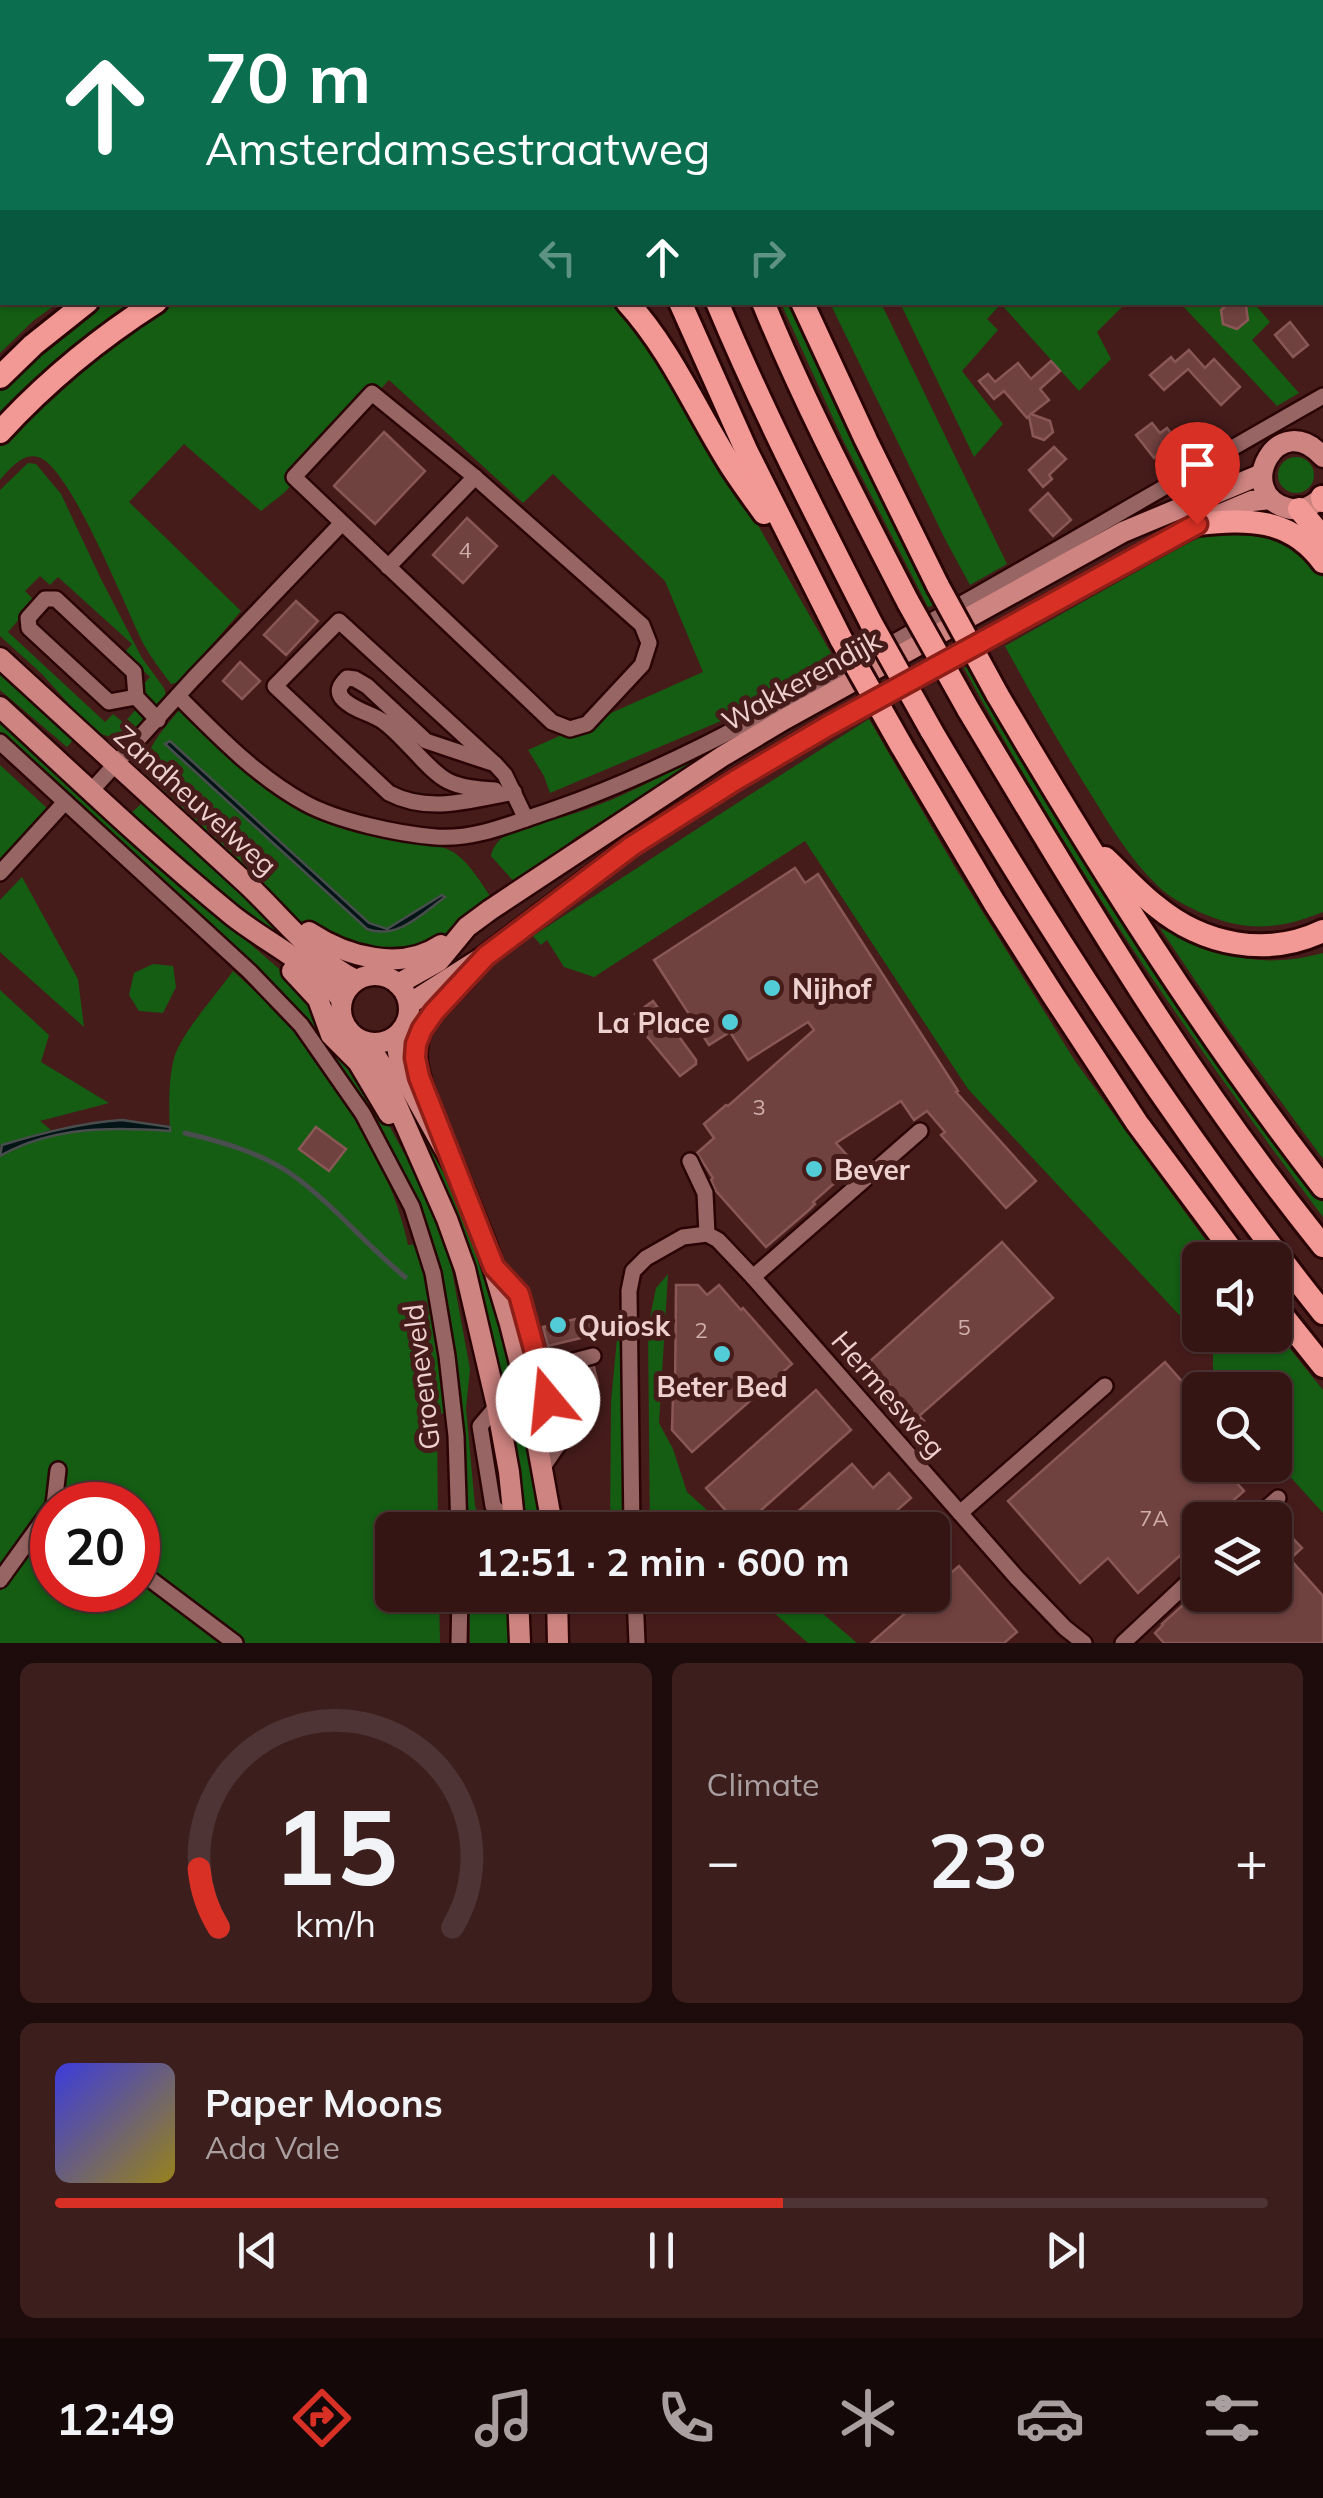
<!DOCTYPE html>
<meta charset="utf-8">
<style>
body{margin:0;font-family:Mulish,sans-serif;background:#3c1e1d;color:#f1f3f6;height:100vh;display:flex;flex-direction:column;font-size:38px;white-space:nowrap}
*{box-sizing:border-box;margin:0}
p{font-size:32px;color:#a99fa0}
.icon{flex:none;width:55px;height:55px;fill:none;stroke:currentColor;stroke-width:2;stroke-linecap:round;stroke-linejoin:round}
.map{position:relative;height:1643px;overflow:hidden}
.sheet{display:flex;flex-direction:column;gap:20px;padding:20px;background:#1d0c0b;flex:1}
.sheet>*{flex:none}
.hud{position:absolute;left:0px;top:0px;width:1325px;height:305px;box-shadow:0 2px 8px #0004,0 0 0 2px #4e3434;background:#0b6e4f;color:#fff;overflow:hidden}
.controls{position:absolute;left:1182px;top:1242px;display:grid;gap:20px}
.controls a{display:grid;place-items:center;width:110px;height:110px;border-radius:15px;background:#341514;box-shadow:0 2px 8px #0004,0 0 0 2px #4e3434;font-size:50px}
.speed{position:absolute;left:30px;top:1482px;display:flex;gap:20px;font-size:50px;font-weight:700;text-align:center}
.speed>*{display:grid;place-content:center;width:130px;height:130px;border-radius:50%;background:#341514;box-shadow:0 2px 8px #0004,0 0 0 2px #4e3434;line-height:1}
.speed .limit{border:15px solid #d22;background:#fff;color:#111}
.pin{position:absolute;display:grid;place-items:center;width:85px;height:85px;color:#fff;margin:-102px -42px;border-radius:50% 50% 50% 0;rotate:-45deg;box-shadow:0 0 10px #0007}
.pin .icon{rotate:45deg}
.me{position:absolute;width:110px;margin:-55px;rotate:343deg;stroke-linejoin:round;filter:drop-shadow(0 0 8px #0008)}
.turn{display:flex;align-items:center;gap:35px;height:210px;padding:0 40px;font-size:45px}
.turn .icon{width:130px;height:130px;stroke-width:2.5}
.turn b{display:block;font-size:70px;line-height:85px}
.lanes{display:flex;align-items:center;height:95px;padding:0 40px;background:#0003;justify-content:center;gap:50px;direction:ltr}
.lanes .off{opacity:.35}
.big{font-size:75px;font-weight:700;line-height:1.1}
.sheet .tile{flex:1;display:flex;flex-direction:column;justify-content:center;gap:15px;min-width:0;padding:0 35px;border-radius:15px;background:#3c1e1d}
.sheet .dial{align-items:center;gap:0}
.dial svg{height:260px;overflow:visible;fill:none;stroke:#4e3434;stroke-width:7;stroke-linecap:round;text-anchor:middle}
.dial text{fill:#f1f3f6;stroke:none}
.song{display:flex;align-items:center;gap:30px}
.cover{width:120px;height:120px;border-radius:15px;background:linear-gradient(135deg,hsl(240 70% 55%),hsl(50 70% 35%))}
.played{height:10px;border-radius:5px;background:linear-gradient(90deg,#d93025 60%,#4e3434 60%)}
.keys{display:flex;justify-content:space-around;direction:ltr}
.heat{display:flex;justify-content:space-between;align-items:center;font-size:55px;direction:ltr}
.sheet .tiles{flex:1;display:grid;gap:20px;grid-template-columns:1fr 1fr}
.tile:last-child{grid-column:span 2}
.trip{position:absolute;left:375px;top:1512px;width:575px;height:100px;border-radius:15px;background:#341514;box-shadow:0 2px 8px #0004,0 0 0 2px #4e3434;font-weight:700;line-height:100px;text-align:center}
.tab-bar{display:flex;height:160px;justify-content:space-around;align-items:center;background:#150808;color:#a99fa0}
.tab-bar .icon{width:70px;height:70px}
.tab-bar .active{color:#d93025}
.tab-bar b{font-size:45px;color:#f1f3f6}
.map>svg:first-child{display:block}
.green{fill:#145d13;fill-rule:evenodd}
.water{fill:#021415;stroke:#494d4d;stroke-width:2.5}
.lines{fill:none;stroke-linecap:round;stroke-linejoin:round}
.stream{stroke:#494d4d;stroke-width:5}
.building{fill:#6f413f;stroke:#895856;stroke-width:2.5}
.minor-casing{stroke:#2a0405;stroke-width:20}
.major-casing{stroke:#2a0405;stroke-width:25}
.highway-casing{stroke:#2a0405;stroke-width:28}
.minor{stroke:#976563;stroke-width:15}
.major{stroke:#ce8481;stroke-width:20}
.highway{stroke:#f39995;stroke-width:22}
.highway-bridge-casing{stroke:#2a0405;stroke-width:28;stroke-linecap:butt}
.highway-bridge{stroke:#f39995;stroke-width:22}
.route-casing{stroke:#8d1f18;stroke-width:25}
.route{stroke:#d93025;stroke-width:18}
.poi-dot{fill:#52ccd6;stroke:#461c1b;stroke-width:4}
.labels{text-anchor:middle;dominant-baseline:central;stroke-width:10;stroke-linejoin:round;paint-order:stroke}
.number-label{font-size:22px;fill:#ceadab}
.street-label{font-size:28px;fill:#eed1cf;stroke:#461c1b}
.poi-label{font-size:28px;font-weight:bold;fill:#eed1cf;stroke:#461c1b;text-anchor:start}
</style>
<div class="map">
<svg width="1323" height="1643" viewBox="0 0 1323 1643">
<rect width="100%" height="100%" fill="#461c1b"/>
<g class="green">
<path d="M772 0H1227L1230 2H773Z"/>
<path d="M2 268V302L58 303 33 321 0 353V271Z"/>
<path d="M101 303H146L0 426V391L76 320Z"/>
<path d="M177 303H614L648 342 739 492 835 660 740 713 550 793 544 776 528 750 703 672 665 581 553 474 523 503 389 380 284 493 261 511 184 444 129 502 241 611 180 682 171 684C162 672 152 659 144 645 127 612 70 465 38 457 22 453 10 469 0 480V440L27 415 46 405 101 356 145 321Z"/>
<path d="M781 303H792L937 604 928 607 843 440Z"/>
<path d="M830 303H881L1007 564 970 585 945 539Z"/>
<path d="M900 303H1126L1097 332 1111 359 1079 391 1001 304 987 319 998 330 962 371 1003 424 974 457Z"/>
<path d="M1180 303H1254L1270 322 1252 340 1299 393 1277 406Z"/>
<circle cx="1296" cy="475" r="18"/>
<path d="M28 463 36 464 61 494 101 579 142 658 164 688 166 695 157 704 151 705 143 696 142 686 150 677 124 653 132 644 58 577 50 585 40 576 25 591 35 601 8 632 105 722 113 714 124 723 138 707C153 722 130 732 118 739L94 732 42 674 0 636V490Z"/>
<path d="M1252 529 1293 545 1323 577V912C1276 931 1243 932 1197 911 1183 904 1169 897 1158 886 1130 860 1110 825 1090 793 1060 745 1032 696 1005 646L1184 545 1210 533Z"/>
<path d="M973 664 1279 1144 1323 1202V1217C1191 1042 1068 861 964 668Z"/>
<path d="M0 668 76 737 67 747 0 690Z"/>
<path d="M180 709C219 750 264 795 317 818 344 830 375 838 405 843 423 845 441 843 456 854 472 866 483 886 494 902L423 949 380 952 324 937 296 919 143 773C147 745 163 730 180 709ZM166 745 369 923 387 929 442 895 445 898 400 929H367Z"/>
<path d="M0 719 155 862 307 993 374 1097 422 1187 447 1244 470 1369 466 1408 475 1506 479 1516H484L498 1530H467L463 1450 450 1328 431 1240 396 1162 244 959 0 734Z"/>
<path d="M869 719 956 869 1075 1061 1220 1260H1200V1335H1275V1330L1323 1390V1513L1275 1460V1390H1213V1351L968 1089 805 841 594 977 564 967 547 940 541 945 533 936C645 863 756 790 869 719Z"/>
<path d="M744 731 676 782 636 799 575 838 517 885 491 856C497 826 544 823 569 815 631 797 687 761 744 731Z"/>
<path d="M0 765 47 808 45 817 0 860Z"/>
<path d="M143 802 300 943 292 952 129 815Z"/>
<path d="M22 877 78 979 84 1027 0 952V900Z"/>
<path d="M1160 928C1221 954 1255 971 1323 953V1159L1228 1029Z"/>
<path d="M153 964 173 966 176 987 163 1013 139 1011 129 995 134 973Z"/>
<path d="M233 971C256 992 279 1012 298 1036 346 1093 393 1172 408 1245L419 1244 431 1299 448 1413 437 1414 438 1530H392V1595H439L440 1643H0V1156C53 1126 110 1127 170 1131 169 1106 168 1082 174 1058 182 1032 217 994 233 971ZM52 1505H138V1590H52Z"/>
<path d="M0 990 49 1035 41 1062 109 1103 40 1121 51 1130 0 1146Z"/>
<path d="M412 1101 447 1170 469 1222 511 1355 543 1530H524L495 1366 402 1106Z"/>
<path d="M668 1274 659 1423 673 1449 687 1492 729 1530H650L648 1328 656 1288Z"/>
<path d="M619 1318 627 1530H610L611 1402Z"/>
<path d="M469 1595H509L510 1643H470Z"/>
<path d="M754 1595H801L857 1643H808Z"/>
</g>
<g class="water">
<path d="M170 741 369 923 387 929 442 895 445 897C422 914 397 940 367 929L165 744Z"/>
<path d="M122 1120 170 1127V1131C111 1127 53 1126 0 1156L2 1145C42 1133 80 1123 122 1120Z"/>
</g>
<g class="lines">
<path class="stream" d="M185 1133C223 1142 262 1153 294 1176 334 1205 366 1245 405 1277"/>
</g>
<g class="building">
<path d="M1230 302 1246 306 1248 320 1237 329 1223 324 1221 310Z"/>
<path d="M1290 322 1308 345 1293 357 1275 335Z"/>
<path d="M1189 350 1205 368 1214 359 1240 387 1221 405 1188 369 1164 390 1150 375 1171 357 1175 362Z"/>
<path d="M1051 361 1060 371 1040 389 1049 400 1031 414 1050 421 1053 432 1044 440 1033 436 1029 416 1027 418 1004 391 994 399 979 381 988 374 995 382 1018 363 1031 379Z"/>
<path d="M1152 423 1160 433 1167 428 1177 441 1154 458 1136 435Z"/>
<path d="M384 432 425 471 375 524 334 486Z"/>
<path d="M1054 447 1066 459 1049 475 1052 479 1043 487 1029 470Z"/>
<path d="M1048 493 1071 520 1053 536 1030 510Z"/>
<path d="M467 518 497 546 463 583 433 555Z"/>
<path d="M296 601 318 621 286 655 264 635Z"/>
<path d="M240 662 260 681 242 699 223 681Z"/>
<path d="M795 868 805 883 818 874 958 1091 956 1092 1036 1181 1006 1208 941 1135 945 1132 927 1111 914 1120 901 1101 836 1143 854 1163 846 1170 847 1172 813 1202 815 1204 809 1210 766 1247 716 1191 711 1180 713 1178 697 1153 714 1138 704 1124 726 1105 728 1106 814 1030 808 1022 748 1060 730 1032 709 1045 654 960Z"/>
<path d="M653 1001 696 1060V1064L680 1076 645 1034 648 1032 635 1014Z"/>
<path d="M316 1127 346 1149 329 1171 299 1149Z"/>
<path d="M1002 1242 1053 1298 919 1416 924 1421 913 1430 900 1416 905 1411 889 1393 893 1389 869 1362Z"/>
<path d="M676 1285H698L707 1295 719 1285 741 1310 743 1308 792 1364 692 1452 672 1430 673 1397H675Z"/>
<path d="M588 1316 593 1335 548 1346 543 1327Z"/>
<path d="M1165 1362 1200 1402V1408L1182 1423 1200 1443V1465H1220L1244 1491 1227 1506 1231 1511 1221 1520H1200V1538L1138 1593 1108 1558 1080 1583 1008 1501Z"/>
<path d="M594 1367 598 1384 559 1393 555 1378Z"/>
<path d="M816 1390 851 1430 741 1528 706 1488Z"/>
<path d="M852 1464 873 1488 889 1473 911 1498 875 1530H777Z"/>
<path d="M1275 1520 1302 1548 1290 1559 1323 1596V1643H1164L1155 1633 1163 1625 1162 1624 1194 1595H1275Z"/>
<path d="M959 1566 1017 1632 1004 1643H871L926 1595H932V1589Z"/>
</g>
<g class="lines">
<defs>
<g id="minor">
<path d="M199 2V0"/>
<path d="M0 258 2 255"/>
<path d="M372 393 475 477 642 625 649 643 642 665 587 724 570 729 552 722 294 477Z"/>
<path d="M388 567 475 477"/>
<path d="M178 696C217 735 256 776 305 803 338 821 398 834 436 837 476 840 515 822 552 810 662 772 763 715 864 659 1019 573 1170 483 1323 396"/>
<path d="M136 697 109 702 29 628 28 618 45 599H56L134 672 136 697 158 720"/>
<path d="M0 742 249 971 301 1025 363 1114 412 1207 433 1273 447 1356 456 1436 459 1530"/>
<path d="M495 764 339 621 275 686 389 793C429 814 471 800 514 792"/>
<path d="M495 790C479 789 462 788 448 781 428 771 404 736 384 722 372 713 352 710 342 698 336 690 341 684 347 678L355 679 367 686 426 741 495 764 505 775 526 819"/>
<path d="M91 791 193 679 341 524"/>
<path d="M0 873 65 802"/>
<path d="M690 1161 705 1193 707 1234 718 1240 753 1277 1017 1578 1065 1628 1084 1643"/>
<path d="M496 1270 519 1294 558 1429V1445L543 1467"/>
<path d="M753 1277 920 1131"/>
<path d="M539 1370 593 1356"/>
<path d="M497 1406 480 1426 493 1506 515 1528"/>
<path d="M54 1505 58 1470"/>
<path d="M960 1513 1105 1386"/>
<path d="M1254 1520 1278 1498"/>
<path d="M632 1530 629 1291 633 1271 646 1258 683 1237 707 1234"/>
<path d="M138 1570 235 1643"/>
<path d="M0 1580 52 1508"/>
<path d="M635 1595 637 1643"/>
<path d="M459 1643 460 1595"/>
<path d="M1123 1643 1200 1571"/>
</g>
<g id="major">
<path d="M1323 457C1278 406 1233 493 1287 508 1302 512 1313 506 1323 496"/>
<path d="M0 658C82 734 165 809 248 885 282 917 313 959 356 980"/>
<path d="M0 707C77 778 152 850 233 916 266 942 317 967 342 1000"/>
<path d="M309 932C347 957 401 972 441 945"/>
<path d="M292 971 318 999 331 1035 358 1062 389 1114"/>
<circle cx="375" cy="1009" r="34"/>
<path d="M398 984 439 961 467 927 490 910 723 756 785 719 1123 532 1262 474"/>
<path d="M409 1004 486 955 631 846 735 780 828 726 1197 524 1252 501 1271 499"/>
<path d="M395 1037 400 1062 407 1082 455 1168 487 1247 510 1324 530 1403 553 1530"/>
<path d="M367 1043 381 1064 391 1092 447 1219 465 1269 497 1406 509 1472 515 1530"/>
<path d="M425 1092C401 1031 431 1017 468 976"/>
<path d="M518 1595 520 1643"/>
<path d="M557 1595 558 1643"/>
</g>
<g id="highway">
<path d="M563 0 564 2"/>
<path d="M598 0 599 2"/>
<path d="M642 0 643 2"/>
<path d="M683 0 684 2"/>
<path d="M498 2V0"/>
<path d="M627 302C670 349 695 408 728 461 739 479 752 496 764 513"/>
<path d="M680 302 747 452 841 639"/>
<path d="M717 302C763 412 817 517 871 623"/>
<path d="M763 302C805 405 857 503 908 602"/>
<path d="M802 302 866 440 938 586"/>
<path d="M0 377 33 345 87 302"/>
<path d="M0 432C46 382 98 339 156 302"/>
<path d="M1322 497 1323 501"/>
<path d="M1299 509 1315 528 1323 550"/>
<path d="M1197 524C1247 519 1290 517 1323 562"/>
<path d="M997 694C1097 864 1202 1031 1323 1187"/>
<path d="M968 709C1078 893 1188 1079 1323 1246"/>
<path d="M931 730C1050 932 1177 1129 1323 1313"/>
<path d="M901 745 994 902 1053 995 1137 1123 1239 1260"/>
<path d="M1105 858C1122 874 1138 892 1156 906 1203 945 1267 958 1323 931"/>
<path d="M1275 1306 1323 1366"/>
</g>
</defs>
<use href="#minor" class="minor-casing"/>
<use href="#major" class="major-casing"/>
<use href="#highway" class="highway-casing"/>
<use href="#minor" class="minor"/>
<use href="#major" class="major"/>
<use href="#highway" class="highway"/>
<defs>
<g id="highway-bridge">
<path d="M938 586 997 694"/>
<path d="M908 602 968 709"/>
<path d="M871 623 931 730"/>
<path d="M841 639 901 745"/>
</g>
</defs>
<use href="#highway-bridge" class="highway-bridge-casing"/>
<use href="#highway-bridge" class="highway-bridge"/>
</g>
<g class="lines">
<defs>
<path id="route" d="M548 1400 519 1294 494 1267 419 1077 415 1058 416 1044 422 1029 434 1012 486 956 632 846 736 780 828 726 1197 524"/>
</defs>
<use href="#route" class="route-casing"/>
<use href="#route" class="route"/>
</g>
<g class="poi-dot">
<circle cx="772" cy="988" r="10"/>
<circle cx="730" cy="1022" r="10"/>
<circle cx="814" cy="1169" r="10"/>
<circle cx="558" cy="1325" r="10"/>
<circle cx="722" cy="1354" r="10"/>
</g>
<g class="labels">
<g class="number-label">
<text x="465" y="550">4</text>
<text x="759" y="1107">3</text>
<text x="964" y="1327">5</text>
<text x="701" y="1330">2</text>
<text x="1154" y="1518">7A</text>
</g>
<g class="street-label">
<text transform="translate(801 680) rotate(-29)">Wakkerendijk</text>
<text transform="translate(196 800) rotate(42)">Zandheuvelweg</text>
<text transform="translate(421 1377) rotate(-97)">Groeneveld</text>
<text transform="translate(889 1394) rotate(49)">Hermesweg</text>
</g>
<g class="poi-label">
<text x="792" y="988">Nijhof</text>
<text x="710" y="1022" text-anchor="end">La Place</text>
<text x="834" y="1169">Bever</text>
<text x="578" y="1325">Quiosk</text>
<text x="722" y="1386" text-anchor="middle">Beter Bed</text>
</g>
</g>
</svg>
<div class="controls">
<a><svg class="icon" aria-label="sound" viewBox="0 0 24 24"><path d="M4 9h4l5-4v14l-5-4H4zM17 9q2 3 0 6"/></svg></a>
<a><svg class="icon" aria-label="search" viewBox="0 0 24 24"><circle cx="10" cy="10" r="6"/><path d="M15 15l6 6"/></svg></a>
<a><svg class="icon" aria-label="layers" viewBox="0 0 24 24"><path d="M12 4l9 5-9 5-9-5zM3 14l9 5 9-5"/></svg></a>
</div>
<div class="speed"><div class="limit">20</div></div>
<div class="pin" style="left:1197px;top:524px;background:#d93025"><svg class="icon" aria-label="arrive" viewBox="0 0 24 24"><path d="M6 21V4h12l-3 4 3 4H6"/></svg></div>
<svg class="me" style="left:548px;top:1400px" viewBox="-20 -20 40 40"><circle r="19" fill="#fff"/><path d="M0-13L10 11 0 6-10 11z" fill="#d93025"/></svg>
<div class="trip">12:51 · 2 min · 600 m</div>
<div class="hud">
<div class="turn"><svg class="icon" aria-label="ahead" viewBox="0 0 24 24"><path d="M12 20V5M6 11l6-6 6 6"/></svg><div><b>70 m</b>Amsterdamsestraatweg</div></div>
<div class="lanes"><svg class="icon off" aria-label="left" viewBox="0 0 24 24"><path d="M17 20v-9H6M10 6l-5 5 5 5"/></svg><svg class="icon" aria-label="ahead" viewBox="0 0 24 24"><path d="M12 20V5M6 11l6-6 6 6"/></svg><svg class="icon off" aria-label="right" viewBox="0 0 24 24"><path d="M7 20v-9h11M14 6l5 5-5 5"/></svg></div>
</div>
</div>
<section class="sheet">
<div class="tiles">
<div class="tile dial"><svg viewBox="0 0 100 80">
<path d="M14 69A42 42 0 1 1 86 69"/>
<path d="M14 69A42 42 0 0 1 8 51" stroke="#d93025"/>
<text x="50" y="56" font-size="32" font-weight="700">15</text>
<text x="50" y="72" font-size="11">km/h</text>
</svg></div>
<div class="tile"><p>Climate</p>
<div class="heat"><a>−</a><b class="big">23°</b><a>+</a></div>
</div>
<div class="tile">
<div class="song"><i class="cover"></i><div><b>Paper Moons</b><p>Ada Vale</p></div></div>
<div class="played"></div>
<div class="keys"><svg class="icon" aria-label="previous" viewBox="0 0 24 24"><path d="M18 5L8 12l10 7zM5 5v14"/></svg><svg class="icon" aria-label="pause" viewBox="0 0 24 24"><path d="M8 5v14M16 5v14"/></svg><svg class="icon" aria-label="next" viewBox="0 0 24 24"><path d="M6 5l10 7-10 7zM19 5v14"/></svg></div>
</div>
</div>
</section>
<nav class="tab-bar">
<b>12:49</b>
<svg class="icon active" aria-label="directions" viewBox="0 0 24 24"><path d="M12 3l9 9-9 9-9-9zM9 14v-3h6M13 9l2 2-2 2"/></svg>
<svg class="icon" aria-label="music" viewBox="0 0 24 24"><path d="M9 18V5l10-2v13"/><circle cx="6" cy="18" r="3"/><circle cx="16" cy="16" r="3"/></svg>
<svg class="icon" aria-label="phone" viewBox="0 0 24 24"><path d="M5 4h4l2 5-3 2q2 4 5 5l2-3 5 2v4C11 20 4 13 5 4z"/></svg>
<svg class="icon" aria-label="climate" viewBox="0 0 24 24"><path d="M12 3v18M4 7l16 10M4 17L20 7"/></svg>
<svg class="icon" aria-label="car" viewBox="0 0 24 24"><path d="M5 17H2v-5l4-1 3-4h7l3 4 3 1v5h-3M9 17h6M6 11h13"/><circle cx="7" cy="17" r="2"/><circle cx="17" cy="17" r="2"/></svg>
<svg class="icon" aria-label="filters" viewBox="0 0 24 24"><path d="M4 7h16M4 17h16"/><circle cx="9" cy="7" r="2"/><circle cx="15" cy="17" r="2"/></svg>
</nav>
